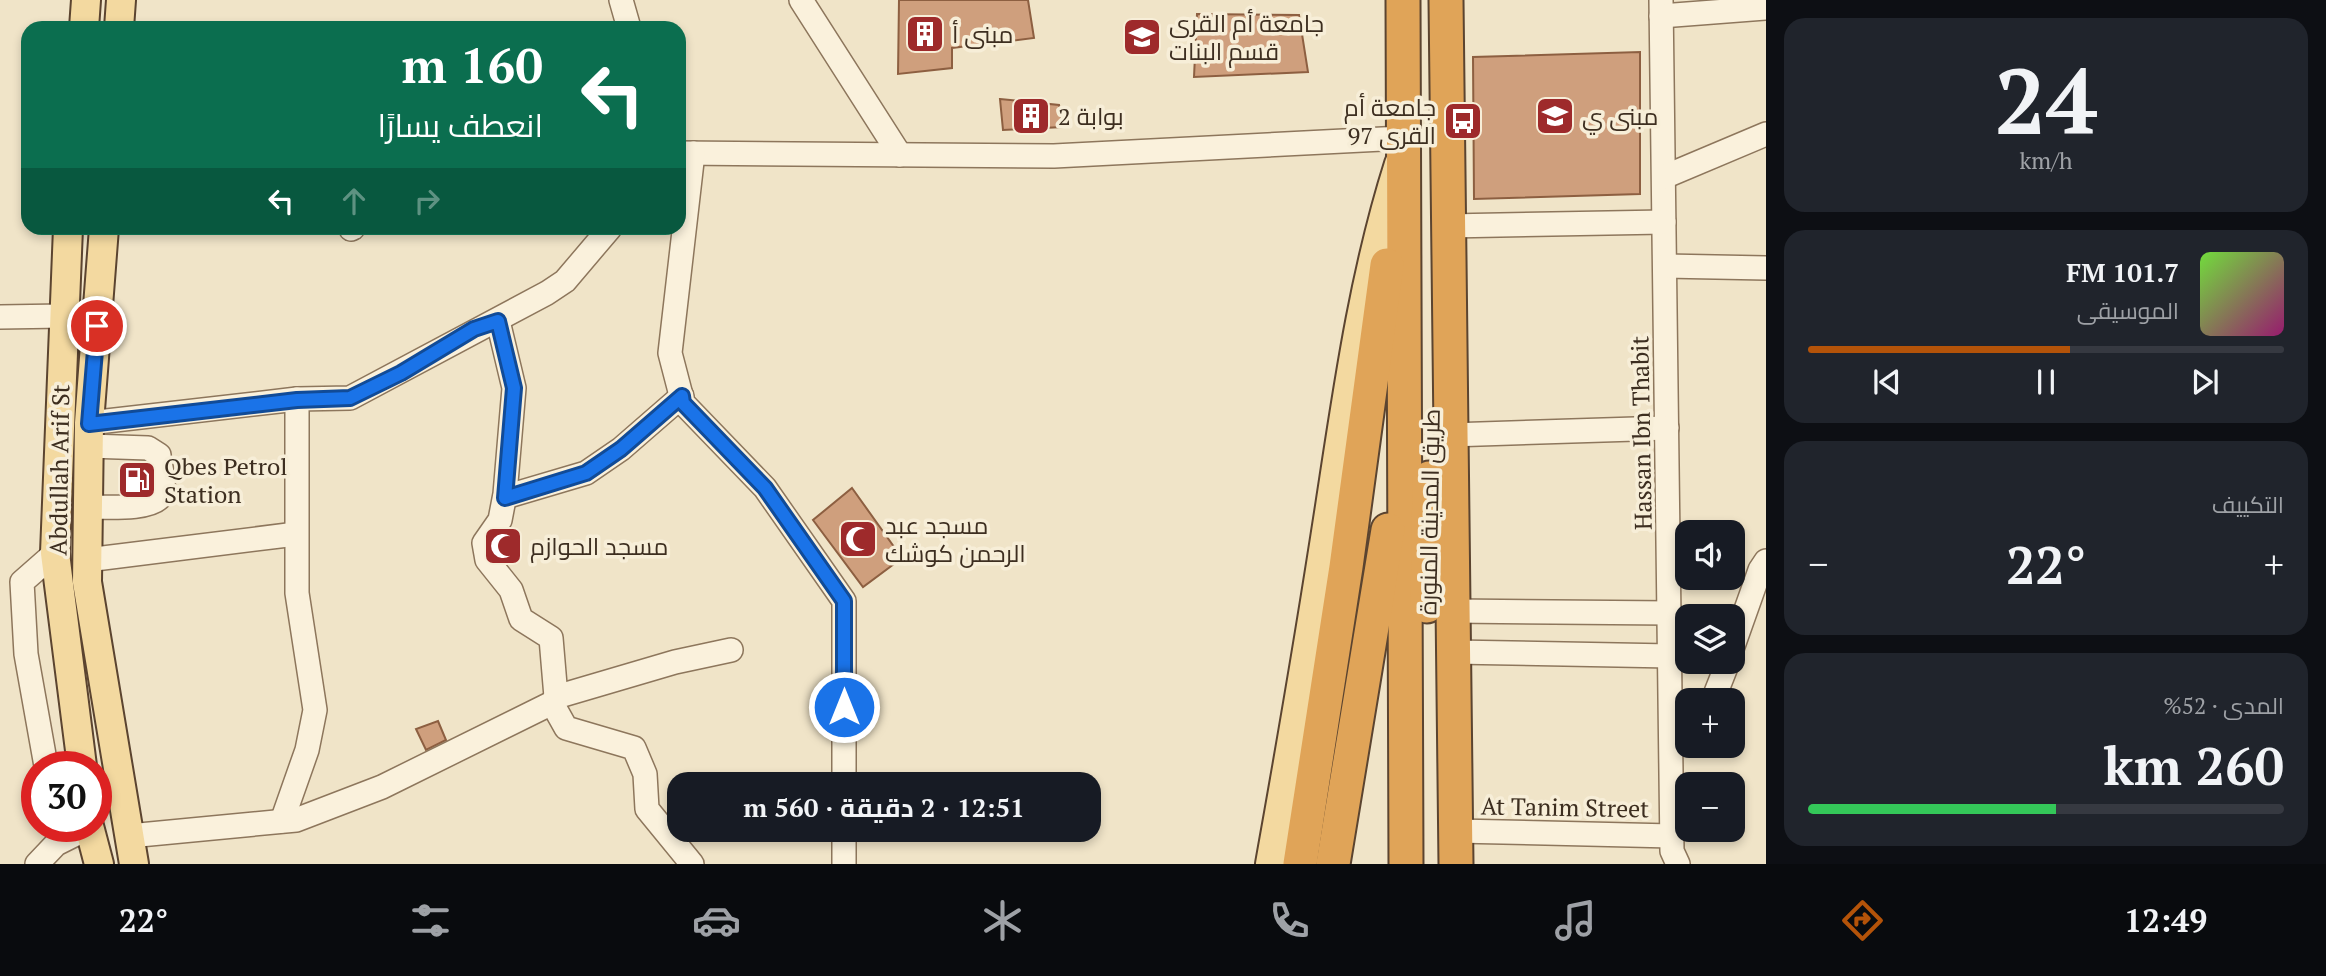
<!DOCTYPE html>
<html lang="ar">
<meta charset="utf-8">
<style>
body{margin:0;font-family:"PT Serif",Cairo,serif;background:#20242c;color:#f1f3f6;direction:rtl;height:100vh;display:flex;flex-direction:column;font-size:26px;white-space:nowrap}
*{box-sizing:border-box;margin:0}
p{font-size:23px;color:#9ea1a6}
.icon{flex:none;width:38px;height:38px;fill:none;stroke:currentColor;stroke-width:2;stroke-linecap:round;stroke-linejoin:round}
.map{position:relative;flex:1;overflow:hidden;direction:ltr}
.drawer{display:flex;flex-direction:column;gap:18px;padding:18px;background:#0d0f14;width:560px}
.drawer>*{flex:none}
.hud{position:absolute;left:21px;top:21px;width:665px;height:214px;border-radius:21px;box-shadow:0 4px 10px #0003;direction:rtl;background:#0b6e4f;color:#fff;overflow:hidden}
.buttons{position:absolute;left:1675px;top:520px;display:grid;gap:14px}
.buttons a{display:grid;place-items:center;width:70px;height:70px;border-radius:14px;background:#171b24;box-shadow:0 4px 10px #0003;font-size:35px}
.speed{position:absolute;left:21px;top:751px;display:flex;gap:14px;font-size:35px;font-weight:700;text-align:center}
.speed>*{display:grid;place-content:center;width:91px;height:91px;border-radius:50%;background:#171b24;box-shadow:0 4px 10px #0003;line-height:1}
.speed .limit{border:10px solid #d22;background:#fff;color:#111}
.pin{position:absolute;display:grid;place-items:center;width:60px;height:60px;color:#fff;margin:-30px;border:4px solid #fff;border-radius:50%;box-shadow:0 2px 7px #0007}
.me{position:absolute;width:77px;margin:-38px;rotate:0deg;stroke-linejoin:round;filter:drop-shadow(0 0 5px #0008)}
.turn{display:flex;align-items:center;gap:24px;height:147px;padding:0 28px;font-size:32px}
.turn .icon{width:91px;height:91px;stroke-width:2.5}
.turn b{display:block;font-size:49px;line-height:60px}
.lanes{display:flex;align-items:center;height:66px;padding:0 28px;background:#0003;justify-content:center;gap:35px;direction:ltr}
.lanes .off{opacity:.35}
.big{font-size:52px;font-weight:700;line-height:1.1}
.drawer .tile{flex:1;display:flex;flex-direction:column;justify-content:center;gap:10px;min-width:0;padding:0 24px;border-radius:21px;background:#20242c}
.drawer .dial{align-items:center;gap:0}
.dial b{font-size:91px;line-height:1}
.song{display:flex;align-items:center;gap:21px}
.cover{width:84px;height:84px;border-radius:10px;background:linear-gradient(135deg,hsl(100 70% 55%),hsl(320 70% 35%))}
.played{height:7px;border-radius:4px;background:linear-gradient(90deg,#b45309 55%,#363941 55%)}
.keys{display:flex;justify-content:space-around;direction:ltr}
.heat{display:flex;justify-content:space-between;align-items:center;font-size:38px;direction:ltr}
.charge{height:10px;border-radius:5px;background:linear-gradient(90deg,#34c759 52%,#363941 0)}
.trip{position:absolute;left:667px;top:772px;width:434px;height:70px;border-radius:21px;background:#171b24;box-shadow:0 4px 10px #0003;font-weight:700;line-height:70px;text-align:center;direction:rtl}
.tabs{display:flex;height:112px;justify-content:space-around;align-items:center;background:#090b0e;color:#9ea1a6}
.tabs .icon{width:49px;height:49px}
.tabs .active{color:#b45309}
.tabs b{font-size:32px;color:#f1f3f6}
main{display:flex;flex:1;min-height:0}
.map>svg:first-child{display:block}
.building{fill:#cf9f7d;stroke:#8d5f41;stroke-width:2}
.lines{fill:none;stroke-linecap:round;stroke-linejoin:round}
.minor-casing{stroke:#8d765c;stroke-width:26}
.major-casing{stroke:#5b4430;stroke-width:32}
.highway-casing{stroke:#5b4430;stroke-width:37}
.minor{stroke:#faf1dc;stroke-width:23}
.major{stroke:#f3d9a0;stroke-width:28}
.highway{stroke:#e0a458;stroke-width:33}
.route-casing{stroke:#114b97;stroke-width:18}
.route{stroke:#1a73e8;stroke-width:12}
.labels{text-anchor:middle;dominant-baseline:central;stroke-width:7;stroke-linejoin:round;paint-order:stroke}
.poi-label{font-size:24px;fill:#3d2e20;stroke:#f7eed8;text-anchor:start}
.street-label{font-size:24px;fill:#3d2e20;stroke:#f7eed8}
</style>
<main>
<section class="drawer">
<div class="tile dial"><b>24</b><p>km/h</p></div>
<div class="tile">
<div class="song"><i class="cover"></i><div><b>101.7 FM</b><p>الموسيقى</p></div></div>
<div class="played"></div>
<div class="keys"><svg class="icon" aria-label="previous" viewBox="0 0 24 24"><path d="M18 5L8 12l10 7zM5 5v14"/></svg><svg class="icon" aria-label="pause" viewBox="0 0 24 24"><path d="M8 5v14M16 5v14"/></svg><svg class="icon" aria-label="next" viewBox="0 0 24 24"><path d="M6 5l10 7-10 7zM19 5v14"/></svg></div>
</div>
<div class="tile"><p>التكييف</p>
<div class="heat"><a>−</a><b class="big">22°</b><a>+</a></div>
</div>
<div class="tile"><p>المدى · 52%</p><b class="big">260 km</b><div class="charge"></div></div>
</section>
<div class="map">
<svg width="1766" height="864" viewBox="0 0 1766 864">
<rect width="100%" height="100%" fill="#f0e4c8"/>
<g class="building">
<path d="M899 0H1028L1034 38 952 48V68L898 74Z"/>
<path d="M1197 14 1299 15 1308 72 1194 77Z"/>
<path d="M1640 52V194L1474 199 1473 57Z"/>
<path d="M1000 99 1059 105 1063 127 1003 130Z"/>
<path d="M852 488 902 558 863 587 813 520Z"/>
<path d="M508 533 519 550 506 561 499 546Z"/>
<path d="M438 721 446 740 426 750 416 729Z"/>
</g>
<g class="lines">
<defs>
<g id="minor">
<path d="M621 0 629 28"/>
<path d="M801 0 900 155"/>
<path d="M1661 0 1672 851 1678 864"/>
<path d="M1661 16 1766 8"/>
<path d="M679 153 1054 156 1402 138"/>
<path d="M693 153 670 353 683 403 765 488 844 601V784"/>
<path d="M1664 177 1766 134"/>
<path d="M1448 226 1664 222"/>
<path d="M351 229 353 228"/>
<path d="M1665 266 1766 268"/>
<path d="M0 317 63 316"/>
<path d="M498 321 514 388 505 494 500 520 484 543 487 560 511 590 521 619 551 638 556 697"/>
<path d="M89 423 297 399 350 398 547 293 565 281 610 228"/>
<path d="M1450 435 1667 428"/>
<path d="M505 497 586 473 621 449 682 396"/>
<path d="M88 507C104 507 156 511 162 494 166 484 160 466 159 455L148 448 89 446"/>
<path d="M87 560 296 534"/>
<path d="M1453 611 1671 613"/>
<path d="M1732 649 1760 570 1766 561"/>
<path d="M1453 652 1671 656"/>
<path d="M1713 700 1728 662"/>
<path d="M552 703 566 728 634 748 645 774 647 809 692 864"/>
<path d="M46 766 26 654 22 582 55 553"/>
<path d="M282 821 307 750 315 710 297 593V399"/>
<path d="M844 830V864"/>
<path d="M1456 831 1672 836"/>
<path d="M129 836 296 820 382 787 552 703 556 697 675 662 731 650"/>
<path d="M37 864 56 844 90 827"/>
</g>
<g id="major">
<path d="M84 28 86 0"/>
<path d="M119 28 121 0"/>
<path d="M68 228 55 553 82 766"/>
<path d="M104 228 89 423 87 582 134 864"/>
<path d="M89 826 99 864"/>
<path d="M1270 864C1291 747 1311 630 1329 513 1347 396 1363 277 1399 164"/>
</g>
<g id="highway">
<path d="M1403 0 1406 864"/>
<path d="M1446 0 1456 864"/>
<path d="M1427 606 1429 478"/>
<path d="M1300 864 1346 567 1387 265"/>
<path d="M1333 864 1388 530"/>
</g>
</defs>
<use href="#minor" class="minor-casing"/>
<use href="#major" class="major-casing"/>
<use href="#highway" class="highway-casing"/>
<use href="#minor" class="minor"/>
<use href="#major" class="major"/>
<use href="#highway" class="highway"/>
</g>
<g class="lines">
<defs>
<path id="route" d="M97 326 89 424 297 400 350 398 401 373 474 329 498 321 514 388 505 498 586 473 621 449 682 396 683 403 765 488 844 601V707"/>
</defs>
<use href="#route" class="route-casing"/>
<use href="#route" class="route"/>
</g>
<defs>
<symbol id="building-square" viewBox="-11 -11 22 22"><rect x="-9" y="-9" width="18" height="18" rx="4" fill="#9e2a2b" stroke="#f7eed8"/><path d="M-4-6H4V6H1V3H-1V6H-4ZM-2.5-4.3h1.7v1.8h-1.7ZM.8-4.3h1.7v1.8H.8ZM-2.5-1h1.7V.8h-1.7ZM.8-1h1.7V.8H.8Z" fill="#fff"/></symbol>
<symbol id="university-square" viewBox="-11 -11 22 22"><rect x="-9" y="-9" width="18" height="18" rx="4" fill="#9e2a2b" stroke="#f7eed8"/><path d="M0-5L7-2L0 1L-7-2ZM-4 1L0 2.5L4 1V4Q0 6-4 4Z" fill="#fff"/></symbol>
<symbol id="bus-square" viewBox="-11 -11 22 22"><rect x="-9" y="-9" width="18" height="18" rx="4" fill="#9e2a2b" stroke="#f7eed8"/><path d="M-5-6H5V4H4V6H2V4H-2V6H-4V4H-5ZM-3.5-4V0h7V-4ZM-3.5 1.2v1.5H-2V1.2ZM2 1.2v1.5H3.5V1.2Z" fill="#fff"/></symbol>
<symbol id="fuel-square" viewBox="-11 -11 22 22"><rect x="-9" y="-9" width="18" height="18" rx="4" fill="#9e2a2b" stroke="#f7eed8"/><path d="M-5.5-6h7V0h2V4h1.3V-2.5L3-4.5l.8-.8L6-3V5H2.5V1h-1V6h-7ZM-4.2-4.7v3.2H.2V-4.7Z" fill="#fff"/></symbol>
<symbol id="mosque-square" viewBox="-11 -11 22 22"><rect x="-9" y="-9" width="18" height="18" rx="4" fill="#9e2a2b" stroke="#f7eed8"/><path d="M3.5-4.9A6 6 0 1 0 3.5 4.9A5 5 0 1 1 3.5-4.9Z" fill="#fff"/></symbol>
</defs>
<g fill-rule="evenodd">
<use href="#building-square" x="903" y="12" width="44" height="44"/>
<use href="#university-square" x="1120" y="15" width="44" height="44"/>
<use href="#building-square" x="1009" y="94" width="44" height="44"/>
<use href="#university-square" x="1533" y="94" width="44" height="44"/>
<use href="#bus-square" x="1441" y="99" width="44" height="44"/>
<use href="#fuel-square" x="115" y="458" width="44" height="44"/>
<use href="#mosque-square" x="836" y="517" width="44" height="44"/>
<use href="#mosque-square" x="481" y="524" width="44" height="44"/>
</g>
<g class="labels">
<g class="poi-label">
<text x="1169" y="23">جامعة أم القرى<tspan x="1169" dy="28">قسم البنات</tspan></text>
<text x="952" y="34">مبنى أ</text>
<text x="1436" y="107" text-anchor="end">جامعة أم<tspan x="1436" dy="28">القرى 97</tspan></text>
<text x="1058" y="116">بوابة 2</text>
<text x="1582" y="116">مبنى ي</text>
<text x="164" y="466">Qbes Petrol<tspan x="164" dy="28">Station</tspan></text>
<text x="885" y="525">مسجد عبد<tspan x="885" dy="28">الرحمن كوشك</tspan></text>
<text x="530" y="546">مسجد الحوازم</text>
</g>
<g class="street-label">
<text transform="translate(1641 433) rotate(-91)">Hassan Ibn Thabit</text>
<text transform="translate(59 470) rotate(-89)">Abdullah Arif St</text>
<text transform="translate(1429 512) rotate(-89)">طريق المدينة المنورة</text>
<text transform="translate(1565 807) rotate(1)">At Tanim Street</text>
</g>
</g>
</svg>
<div class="buttons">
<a><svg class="icon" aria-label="sound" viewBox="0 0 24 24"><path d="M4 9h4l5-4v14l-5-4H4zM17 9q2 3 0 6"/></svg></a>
<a><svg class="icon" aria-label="layers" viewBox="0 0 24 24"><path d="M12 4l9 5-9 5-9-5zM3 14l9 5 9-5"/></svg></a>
<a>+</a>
<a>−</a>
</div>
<div class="speed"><div class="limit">30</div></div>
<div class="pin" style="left:97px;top:326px;background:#d93025"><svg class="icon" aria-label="arrive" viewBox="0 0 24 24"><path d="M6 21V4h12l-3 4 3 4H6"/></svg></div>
<svg class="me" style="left:844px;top:707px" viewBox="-20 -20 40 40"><circle r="17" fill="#1a73e8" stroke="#fff" stroke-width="3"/><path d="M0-11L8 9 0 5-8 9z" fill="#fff"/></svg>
<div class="trip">12:51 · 2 دقيقة · 560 m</div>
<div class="hud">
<div class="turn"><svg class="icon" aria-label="left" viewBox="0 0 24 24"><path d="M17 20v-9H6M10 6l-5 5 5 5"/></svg><div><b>160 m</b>انعطف يسارًا</div></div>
<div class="lanes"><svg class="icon" aria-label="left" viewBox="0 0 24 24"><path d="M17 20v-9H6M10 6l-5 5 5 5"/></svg><svg class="icon off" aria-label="ahead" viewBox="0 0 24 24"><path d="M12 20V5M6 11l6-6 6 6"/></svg><svg class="icon off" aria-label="right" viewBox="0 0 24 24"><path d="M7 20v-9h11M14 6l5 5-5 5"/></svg></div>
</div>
</div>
</main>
<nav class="tabs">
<b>12:49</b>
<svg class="icon active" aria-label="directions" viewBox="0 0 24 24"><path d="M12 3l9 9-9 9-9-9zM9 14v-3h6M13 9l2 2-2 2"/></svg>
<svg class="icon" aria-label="music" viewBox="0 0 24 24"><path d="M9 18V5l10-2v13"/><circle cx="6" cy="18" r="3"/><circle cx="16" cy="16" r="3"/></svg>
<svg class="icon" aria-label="phone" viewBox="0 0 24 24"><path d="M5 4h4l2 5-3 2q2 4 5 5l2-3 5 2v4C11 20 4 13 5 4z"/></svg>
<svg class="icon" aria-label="climate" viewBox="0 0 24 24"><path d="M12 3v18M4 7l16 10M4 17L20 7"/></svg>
<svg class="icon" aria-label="car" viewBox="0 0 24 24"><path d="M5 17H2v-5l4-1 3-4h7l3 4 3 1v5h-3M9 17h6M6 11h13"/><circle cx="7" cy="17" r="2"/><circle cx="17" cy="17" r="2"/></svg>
<svg class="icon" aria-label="filters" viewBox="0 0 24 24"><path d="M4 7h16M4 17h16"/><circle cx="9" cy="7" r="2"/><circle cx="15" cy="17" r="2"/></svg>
<b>22°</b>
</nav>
